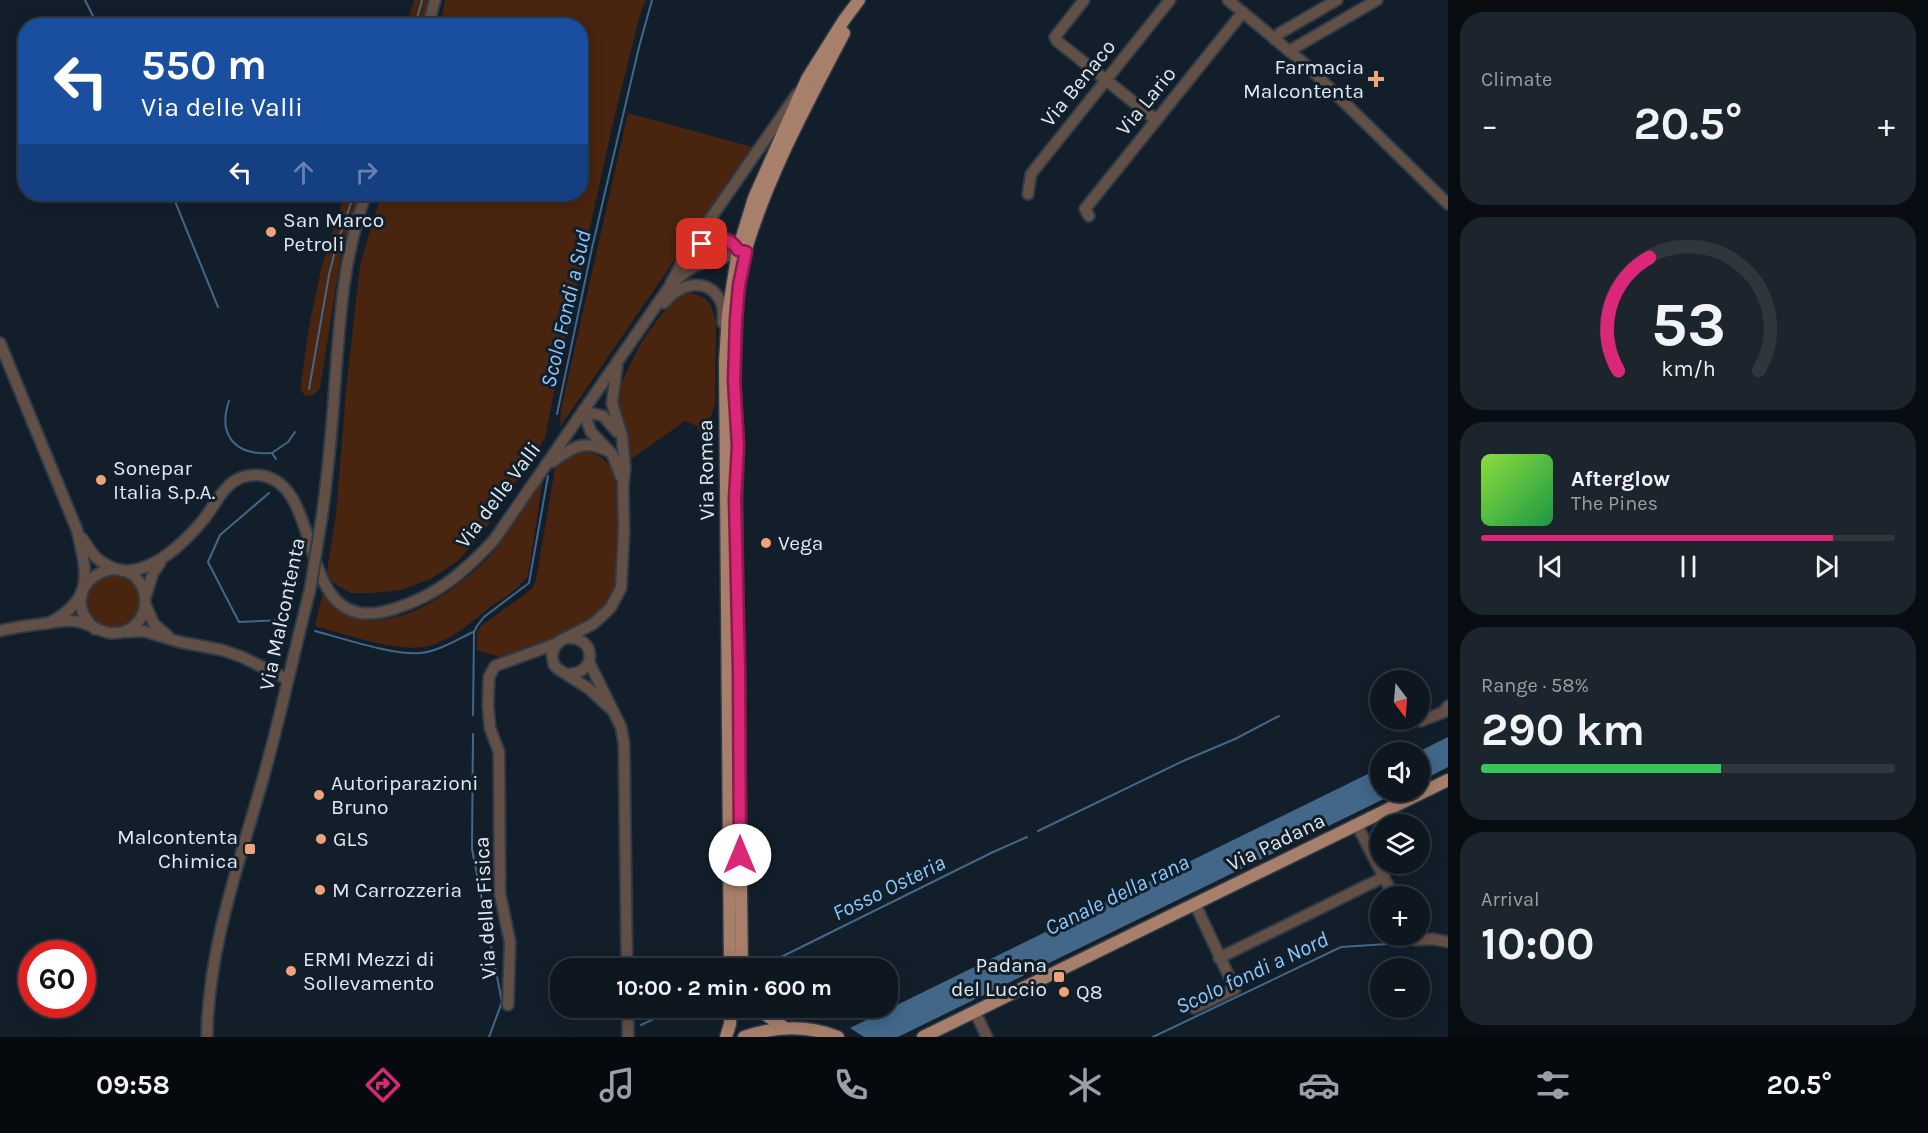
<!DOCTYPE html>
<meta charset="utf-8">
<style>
body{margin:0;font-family:Karla,sans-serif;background:#1c242d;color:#f1f3f6;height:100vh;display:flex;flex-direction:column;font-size:22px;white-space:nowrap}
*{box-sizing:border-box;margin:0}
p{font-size:20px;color:#9b9fa5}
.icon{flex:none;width:33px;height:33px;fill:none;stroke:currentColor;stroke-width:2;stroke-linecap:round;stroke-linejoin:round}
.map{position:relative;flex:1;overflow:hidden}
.panel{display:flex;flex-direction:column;gap:12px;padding:12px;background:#080d12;width:480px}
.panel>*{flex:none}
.guide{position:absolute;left:18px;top:18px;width:570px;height:183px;border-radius:24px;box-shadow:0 3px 15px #0003,0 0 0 2px #2e363e;background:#1a4fa0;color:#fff;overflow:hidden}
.needle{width:39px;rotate:164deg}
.buttons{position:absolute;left:1370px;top:670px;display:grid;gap:12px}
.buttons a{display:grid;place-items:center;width:60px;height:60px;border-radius:50%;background:#0e1720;box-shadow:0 3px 15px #0003,0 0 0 2px #2e363e;font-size:30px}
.speed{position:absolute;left:18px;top:940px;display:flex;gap:12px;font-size:30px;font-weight:700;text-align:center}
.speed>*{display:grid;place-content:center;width:78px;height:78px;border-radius:50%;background:#0e1720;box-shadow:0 3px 15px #0003,0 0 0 2px #2e363e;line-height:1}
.speed .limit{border:9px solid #d22;background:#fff;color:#111}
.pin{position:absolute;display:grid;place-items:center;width:51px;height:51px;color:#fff;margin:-26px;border-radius:12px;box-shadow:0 3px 9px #0006}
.me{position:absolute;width:66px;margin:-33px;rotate:0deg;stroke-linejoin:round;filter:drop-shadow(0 0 4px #0008)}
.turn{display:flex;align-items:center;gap:21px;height:126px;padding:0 24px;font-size:27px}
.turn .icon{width:78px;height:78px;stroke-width:2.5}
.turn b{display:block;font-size:42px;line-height:51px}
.lanes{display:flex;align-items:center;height:57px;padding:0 24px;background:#0003;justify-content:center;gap:30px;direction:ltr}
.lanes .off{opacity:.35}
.big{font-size:45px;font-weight:700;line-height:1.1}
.panel .widget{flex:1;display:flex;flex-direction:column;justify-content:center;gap:9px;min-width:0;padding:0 21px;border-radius:24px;background:#1c242d}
.panel .dial{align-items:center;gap:0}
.dial svg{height:156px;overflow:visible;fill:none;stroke:#2e363e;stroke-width:7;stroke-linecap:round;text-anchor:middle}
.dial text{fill:#f1f3f6;stroke:none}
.song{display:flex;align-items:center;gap:18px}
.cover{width:72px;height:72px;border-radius:9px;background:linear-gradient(135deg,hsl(90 70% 55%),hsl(140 70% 35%))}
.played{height:6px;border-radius:3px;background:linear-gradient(90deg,#db2777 85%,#2e363e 85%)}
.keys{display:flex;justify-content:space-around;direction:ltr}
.heat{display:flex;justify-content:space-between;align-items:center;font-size:33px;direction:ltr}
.charge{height:9px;border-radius:4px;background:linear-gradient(90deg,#34c759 58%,#2e363e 0)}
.trip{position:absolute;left:550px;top:958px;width:348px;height:60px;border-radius:24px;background:#0e1720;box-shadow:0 3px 15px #0003,0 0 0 2px #2e363e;font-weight:700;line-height:60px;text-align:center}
.menu{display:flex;height:96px;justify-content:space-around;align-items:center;background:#06090d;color:#9b9fa5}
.menu .icon{width:42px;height:42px}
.menu .selected{color:#db2777}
.menu b{font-size:27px;color:#f1f3f6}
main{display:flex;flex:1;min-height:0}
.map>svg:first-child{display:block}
.green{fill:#49240f}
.water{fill:#426788}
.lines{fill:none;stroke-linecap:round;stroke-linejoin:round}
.stream{stroke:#426788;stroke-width:2}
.minor-casing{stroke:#2f3b47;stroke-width:14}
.major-casing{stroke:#2f3b47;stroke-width:15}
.minor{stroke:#624f45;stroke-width:10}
.major{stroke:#a77f6a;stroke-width:12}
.minor-bridge-casing{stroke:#2f3b47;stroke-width:14;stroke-linecap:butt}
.minor-bridge{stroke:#624f45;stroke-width:10}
.route-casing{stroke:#8e194d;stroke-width:15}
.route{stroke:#db2777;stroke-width:10}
.poi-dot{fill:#f0a279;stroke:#121f2b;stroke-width:2}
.labels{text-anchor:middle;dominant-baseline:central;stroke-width:6;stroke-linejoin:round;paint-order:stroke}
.poi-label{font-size:21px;fill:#e0e9f1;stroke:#121f2b;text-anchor:start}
.street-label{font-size:21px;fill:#e0e9f1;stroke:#121f2b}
.water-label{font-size:22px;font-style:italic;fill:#8bc7fd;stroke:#121f2b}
</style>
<main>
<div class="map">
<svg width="1448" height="1037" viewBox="0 0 1448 1037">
<rect width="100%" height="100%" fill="#121f2b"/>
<g class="green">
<path d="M414 0H430L423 25 407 26Z"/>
<path d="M445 0H646L641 11 615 114 555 386 545 438 485 529 458 561 432 578 402 590 373 593H351L332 582 327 571 336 515 346 391 360 265 381 194H580V26L440 25Z"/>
<path d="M628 113 752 147 560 427 561 409Z"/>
<path d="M345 194H362L341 255 320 388 314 395 305 396 301 390V383L309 327 321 269Z"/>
<path d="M685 293C706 294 712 302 716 322L715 404 703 439 697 426 685 421 630 460 626 432 618 406 620 386 641 343 661 315 674 300Z"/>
<path d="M581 452C604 452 610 464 618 485L617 582 602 609 575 631 500 657 477 650V632L481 626 532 589 536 580 555 469 563 461Z"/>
<path d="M543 479 528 576C517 591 500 600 485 611 468 625 453 638 432 645 402 655 346 634 315 626L323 593C330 602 338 613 350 617 399 634 463 586 494 551 501 544 506 534 512 525 522 510 533 494 543 479Z"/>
<circle cx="113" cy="601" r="27"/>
</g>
<g class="water">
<path d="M1448 737V767L1419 782V753H1416Z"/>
<path d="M1380 768V792H1398L898 1037H864L850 1028Z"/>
</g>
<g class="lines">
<g class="stream">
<path d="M85 0 98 26"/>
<path d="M415 26 422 0"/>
<path d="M172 194 218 307"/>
<path d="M309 389 329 275 336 247 354 194"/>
<path d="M229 401C217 436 236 456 272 453"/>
<path d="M557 414 592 248 639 47 652 0"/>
<path d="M276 459 272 453 288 442 295 432"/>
<path d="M269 493 220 535 208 562 239 622 284 620"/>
<path d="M315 631C342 638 395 656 421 653 439 651 456 640 473 632"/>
<path d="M473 715 474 632 477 626 484 617 529 583 548 476"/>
<path d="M473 734 472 849 502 1002 489 1037"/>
<path d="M1038 831 1183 761 1235 739 1279 716"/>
<path d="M763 966 991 853 1027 837"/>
<path d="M641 1025 677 1008"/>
<path d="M1153 1037 1341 947 1403 943"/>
</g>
<defs>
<g id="minor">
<path d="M1084 0 1055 37 1057 41 1156 120"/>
<path d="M1228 0 1306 65 1448 204"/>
<path d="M428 26 435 0"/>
<path d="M1274 39 1280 33 1337 0"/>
<path d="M1289 51 1377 0"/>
<path d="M1028 194 1031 174 1170 0"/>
<path d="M1089 216 1085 209 1243 12"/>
<path d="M692 255C705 241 710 235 730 240L738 250 743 251"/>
<path d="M674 282C681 276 688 269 697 265 711 260 726 260 738 250"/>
<path d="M664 303C678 285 706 275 720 300 724 306 723 315 723 323"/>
<path d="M0 343 77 530C87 573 95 599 49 623"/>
<path d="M583 411 591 432 612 454 621 477"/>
<path d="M583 411 603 416 617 432"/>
<path d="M552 462C574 447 582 439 608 451"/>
<path d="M322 516C328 472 332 427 335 383 340 317 343 257 366 194"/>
<path d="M82 538C92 554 97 562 116 569"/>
<path d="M122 571C155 572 184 543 204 519 219 500 227 474 257 475 330 479 290 643 394 609 438 595 463 573 494 540L669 287 688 251 797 94"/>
<path d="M145 598 153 573 160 563"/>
<path d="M146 606 154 624 168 636"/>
<path d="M0 631C14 627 27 626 41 624 51 623 62 620 73 621 93 622 103 639 126 631 133 628 138 623 142 616 146 608 146 597 143 589 124 543 50 587 95 629"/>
<path d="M126 632 143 631 180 642 222 650 242 657 287 679"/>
<path d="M568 638C597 637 597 674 568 674"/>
<path d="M589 662 621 727 624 744 627 969"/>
<path d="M611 709 588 688 558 669 554 665 552 656 554 648 560 641 593 624 603 615 611 607 621 588 624 531 623 486 625 469 622 436 612 403 617 366"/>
<path d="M1421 721 1444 712 1448 706"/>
<path d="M1357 825 1394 897"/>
<path d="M1414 936 1416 940 1433 939 1448 942"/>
<path d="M1219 958 1384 877"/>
<path d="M508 1005 510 942 500 894 499 752 490 728 488 705 489 677 495 666 558 643"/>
<path d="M628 1008V1037"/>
<path d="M1194 1008 1235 989 1195 904"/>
<path d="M975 1012 987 1037"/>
<path d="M207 1037C208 947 240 861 264 775 281 714 294 652 310 590"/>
</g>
<g id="major">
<path d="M746 249C769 173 807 104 844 33"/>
<path d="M737 305 734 380 738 446 736 498 742 969"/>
<path d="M730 969 725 362 728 314 738 250 754 198 807 79 844 20 859 0"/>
<path d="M756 1008 785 1028"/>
<path d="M726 1037 730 1024 731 1008"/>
<path d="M744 1037C774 1026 808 1025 838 1037"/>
<path d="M923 1037 1448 780"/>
</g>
</defs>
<use href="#minor" class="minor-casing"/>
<use href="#major" class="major-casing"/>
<use href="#minor" class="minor"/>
<use href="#major" class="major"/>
<defs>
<path id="minor-bridge" d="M310 590 322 516"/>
</defs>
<use href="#minor-bridge" class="minor-bridge-casing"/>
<use href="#minor-bridge" class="minor-bridge"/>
</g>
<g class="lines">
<defs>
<path id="route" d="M702 244C716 236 729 236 738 250L746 252 739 285 736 319 734 381 738 446 735 498 739 670 740 855"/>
</defs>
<use href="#route" class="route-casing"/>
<use href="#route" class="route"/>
</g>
<g class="poi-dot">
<path d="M1373 70h6v6h6v6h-6v6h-6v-6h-6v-6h6z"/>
<circle cx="271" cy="232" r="6"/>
<circle cx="101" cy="480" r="6"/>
<circle cx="766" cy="543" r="6"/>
<circle cx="319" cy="795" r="6"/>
<circle cx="321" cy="839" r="6"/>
<rect x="244" y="843" width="12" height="12" rx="3"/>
<circle cx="320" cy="890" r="6"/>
<circle cx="291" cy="971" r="6"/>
<rect x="1053" y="971" width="12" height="12" rx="3"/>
<circle cx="1064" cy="992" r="6"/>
</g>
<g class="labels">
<g class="poi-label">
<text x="1364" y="67" text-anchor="end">Farmacia<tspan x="1364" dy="24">Malcontenta</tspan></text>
<text x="283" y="220">San Marco<tspan x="283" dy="24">Petroli</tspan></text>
<text x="113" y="468">Sonepar<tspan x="113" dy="24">Italia S.p.A.</tspan></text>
<text x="778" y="543">Vega</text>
<text x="331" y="783">Autoriparazioni<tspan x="331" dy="24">Bruno</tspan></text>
<text x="238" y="837" text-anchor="end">Malcontenta<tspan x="238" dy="24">Chimica</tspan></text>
<text x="333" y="839">GLS</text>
<text x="332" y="890">M Carrozzeria</text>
<text x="303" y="959">ERMI Mezzi di<tspan x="303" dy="24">Sollevamento</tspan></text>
<text x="1047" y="965" text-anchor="end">Padana<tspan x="1047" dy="24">del Luccio</tspan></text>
<text x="1076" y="992">Q8</text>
</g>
<g class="street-label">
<text transform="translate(1078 83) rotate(-51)">Via Benaco</text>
<text transform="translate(1146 101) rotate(-51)">Via Lario</text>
<text transform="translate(706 470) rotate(-91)">Via Romea</text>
<text transform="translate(498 495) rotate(-53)">Via delle Valli</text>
<text transform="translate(282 614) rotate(-78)">Via Malcontenta</text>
<text transform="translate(1276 842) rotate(-26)">Via Padana</text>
<text transform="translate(485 908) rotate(-93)">Via della Fisica</text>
</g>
<g class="water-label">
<text transform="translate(566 309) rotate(-77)">Scolo Fondi a Sud</text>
<text transform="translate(889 888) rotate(-26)">Fosso Osteria</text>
<text transform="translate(1117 895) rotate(-26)">Canale della rana</text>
<text transform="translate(1252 973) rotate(-25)">Scolo fondi a Nord</text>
</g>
</g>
</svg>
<div class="buttons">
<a><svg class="needle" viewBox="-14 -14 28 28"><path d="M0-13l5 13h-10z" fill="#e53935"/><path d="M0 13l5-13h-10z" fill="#9b9fa5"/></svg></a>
<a><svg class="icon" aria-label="sound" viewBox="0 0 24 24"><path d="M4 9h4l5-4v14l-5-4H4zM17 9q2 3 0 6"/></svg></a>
<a><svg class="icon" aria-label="layers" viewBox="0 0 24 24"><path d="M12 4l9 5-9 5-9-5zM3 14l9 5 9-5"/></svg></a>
<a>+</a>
<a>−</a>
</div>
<div class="speed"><div class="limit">60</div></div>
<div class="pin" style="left:702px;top:244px;background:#d93025"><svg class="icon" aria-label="arrive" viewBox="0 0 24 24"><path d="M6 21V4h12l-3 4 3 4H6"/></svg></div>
<svg class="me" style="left:740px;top:855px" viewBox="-20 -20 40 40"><circle r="19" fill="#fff"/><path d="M0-13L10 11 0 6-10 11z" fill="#db2777"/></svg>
<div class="trip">10:00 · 2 min · 600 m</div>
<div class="guide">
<div class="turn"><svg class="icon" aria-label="left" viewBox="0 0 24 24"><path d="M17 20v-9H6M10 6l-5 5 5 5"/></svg><div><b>550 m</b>Via delle Valli</div></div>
<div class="lanes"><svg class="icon" aria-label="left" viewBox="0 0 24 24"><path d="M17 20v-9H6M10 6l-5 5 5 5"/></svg><svg class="icon off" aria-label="ahead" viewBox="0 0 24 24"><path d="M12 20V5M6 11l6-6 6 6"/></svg><svg class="icon off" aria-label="right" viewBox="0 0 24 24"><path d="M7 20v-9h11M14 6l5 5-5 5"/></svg></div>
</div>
</div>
<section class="panel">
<div class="widget"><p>Climate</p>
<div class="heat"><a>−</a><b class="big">20.5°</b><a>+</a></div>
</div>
<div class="widget dial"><svg viewBox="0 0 100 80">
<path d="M14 69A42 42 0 1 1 86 69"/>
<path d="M14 69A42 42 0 0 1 30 11" stroke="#db2777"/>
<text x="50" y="56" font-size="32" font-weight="700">53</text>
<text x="50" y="72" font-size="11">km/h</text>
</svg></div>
<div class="widget">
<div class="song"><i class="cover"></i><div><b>Afterglow</b><p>The Pines</p></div></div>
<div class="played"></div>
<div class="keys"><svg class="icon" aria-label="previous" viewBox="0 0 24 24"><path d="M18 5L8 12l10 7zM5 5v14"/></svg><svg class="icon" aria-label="pause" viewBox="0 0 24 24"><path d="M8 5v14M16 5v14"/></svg><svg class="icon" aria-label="next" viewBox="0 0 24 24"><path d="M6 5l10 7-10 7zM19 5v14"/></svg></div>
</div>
<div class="widget"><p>Range · 58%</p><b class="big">290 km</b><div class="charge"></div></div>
<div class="widget"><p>Arrival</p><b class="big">10:00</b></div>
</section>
</main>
<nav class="menu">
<b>09:58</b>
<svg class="icon selected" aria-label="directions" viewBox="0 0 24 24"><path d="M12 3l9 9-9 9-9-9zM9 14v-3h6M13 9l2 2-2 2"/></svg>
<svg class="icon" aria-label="music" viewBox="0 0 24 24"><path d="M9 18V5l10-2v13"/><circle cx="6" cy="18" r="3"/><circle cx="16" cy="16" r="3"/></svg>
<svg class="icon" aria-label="phone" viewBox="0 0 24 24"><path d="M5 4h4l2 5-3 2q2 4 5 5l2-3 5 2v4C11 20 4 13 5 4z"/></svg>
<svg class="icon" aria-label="climate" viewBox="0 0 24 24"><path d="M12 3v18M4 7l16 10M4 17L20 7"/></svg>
<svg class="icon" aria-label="car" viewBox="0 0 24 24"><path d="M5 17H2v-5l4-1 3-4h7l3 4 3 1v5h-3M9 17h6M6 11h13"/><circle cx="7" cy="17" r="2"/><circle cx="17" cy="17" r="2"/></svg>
<svg class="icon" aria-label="filters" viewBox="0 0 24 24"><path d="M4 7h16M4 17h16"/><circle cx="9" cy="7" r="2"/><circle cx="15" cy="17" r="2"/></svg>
<b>20.5°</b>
</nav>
